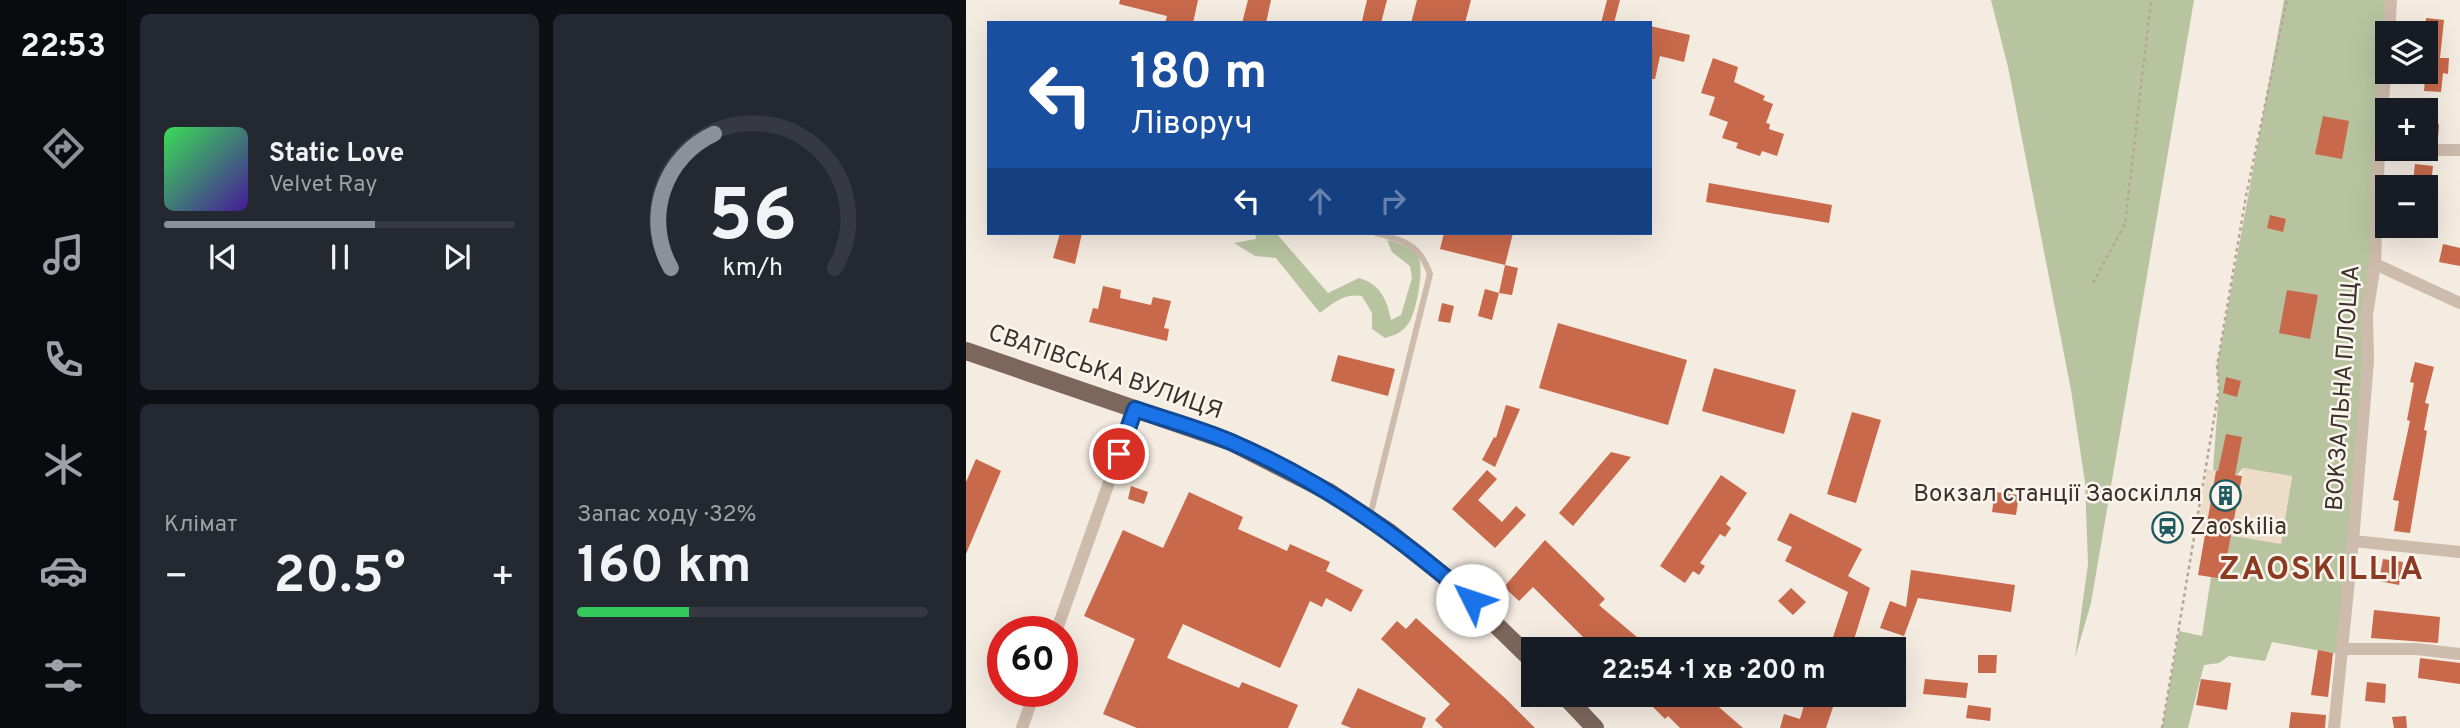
<!DOCTYPE html>
<html lang="uk">
<meta charset="utf-8">
<style>
body{margin:0;font-family:Overpass,sans-serif;background:#242831;color:#f1f3f6;height:100vh;display:flex;flex-direction:column;font-size:26px;white-space:nowrap}
*{box-sizing:border-box;margin:0}
p{font-size:23px;color:#9ea1a6}
.icon{flex:none;width:38px;height:38px;fill:none;stroke:currentColor;stroke-width:2;stroke-linecap:round;stroke-linejoin:round}
.map{position:relative;flex:1;overflow:hidden}
.panel{display:flex;flex-direction:column;gap:14px;padding:14px;background:#0d0f14;width:840px}
.panel>*{flex:none}
.top-card{position:absolute;left:21px;top:21px;width:665px;height:214px;border-radius:0px;box-shadow:0 7px 28px #0002;background:#1a4fa0;color:#fff;overflow:hidden}
.buttons{position:absolute;left:1409px;top:21px;display:grid;gap:14px}
.buttons a{display:grid;place-items:center;width:63px;height:63px;border-radius:0px;background:#171b24;box-shadow:0 7px 28px #0002;font-size:35px}
.speed{position:absolute;left:21px;top:616px;display:flex;gap:14px;font-size:35px;font-weight:700;text-align:center}
.speed>*{display:grid;place-content:center;width:91px;height:91px;border-radius:50%;background:#171b24;box-shadow:0 7px 28px #0002;line-height:1}
.speed .limit{border:10px solid #d22;background:#fff;color:#111}
.pin{position:absolute;display:grid;place-items:center;width:60px;height:60px;color:#fff;margin:-30px;border:4px solid #fff;border-radius:50%;box-shadow:0 2px 7px #0007}
.me{position:absolute;width:77px;margin:-38px;rotate:311deg;stroke-linejoin:round;filter:drop-shadow(0 0 5px #0008)}
.turn{display:flex;align-items:center;gap:24px;height:147px;padding:0 28px;font-size:32px}
.turn .icon{width:91px;height:91px;stroke-width:2.5}
.turn b{display:block;font-size:49px;line-height:60px}
.lanes{display:flex;align-items:center;height:66px;padding:0 28px;background:#0003;justify-content:center;gap:35px;direction:ltr}
.lanes .off{opacity:.35}
.big{font-size:52px;font-weight:700;line-height:1.1}
.panel .tile{flex:1;display:flex;flex-direction:column;justify-content:center;gap:10px;min-width:0;padding:0 24px;border-radius:10px;background:#242831}
.panel .dial{align-items:center;gap:0}
.dial svg{height:182px;overflow:visible;fill:none;stroke:#363941;stroke-width:7;stroke-linecap:round;text-anchor:middle}
.dial text{fill:#f1f3f6;stroke:none}
.song{display:flex;align-items:center;gap:21px}
.cover{width:84px;height:84px;border-radius:10px;background:linear-gradient(135deg,hsl(130 70% 55%),hsl(260 70% 35%))}
.played{height:7px;border-radius:4px;background:linear-gradient(90deg,#8c9099 60%,#363941 60%)}
.keys{display:flex;justify-content:space-around;direction:ltr}
.heat{display:flex;justify-content:space-between;align-items:center;font-size:38px;direction:ltr}
.charge{height:10px;border-radius:5px;background:linear-gradient(90deg,#34c759 32%,#363941 0)}
.panel .tiles{flex:1;display:grid;gap:14px;grid-template-columns:repeat(2,1fr)}
.trip{position:absolute;left:555px;top:637px;width:385px;height:70px;border-radius:0px;background:#171b24;box-shadow:0 7px 28px #0002;font-weight:700;line-height:70px;text-align:center}
main{display:flex;flex:1;min-height:0}
.menu{display:flex;flex-direction:column;width:126px;justify-content:space-around;align-items:center;background:#090b0e;color:#9ea1a6}
.menu .icon{width:49px;height:49px}
.menu .selected{color:#8c9099}
.menu b{font-size:32px;color:#f1f3f6}
.map>svg:first-child{display:block}
.green{fill:#b8c4a0}
.plaza{fill:#ecdcc8}
.building{fill:#c8694b}
.lines{fill:none;stroke-linecap:round;stroke-linejoin:round}
.path{stroke:#b9a596;stroke-width:2.5;stroke-dasharray:3.5 3.5;stroke-linecap:butt}
.service{stroke:#cdbbac;stroke-width:6}
.minor{stroke:#cdbbac;stroke-width:12}
.primary{stroke:#7d675c;stroke-width:18}
.route-casing{stroke:#114b97;stroke-width:18}
.route{stroke:#1a73e8;stroke-width:12}
.labels{text-anchor:middle;dominant-baseline:central;stroke-width:5;stroke-linejoin:round;paint-order:stroke}
.street-label{font-size:24px;fill:#3b302b;stroke:#fbf5ee}
.poi-label{font-size:24px;fill:#3b302b;stroke:#fbf5ee;text-anchor:end}
.district-label{font-size:32px;font-weight:bold;letter-spacing:2px;fill:#8c3b22;stroke:#fbf5ee}
</style>
<main>
<nav class="menu">
<b>22:53</b>
<svg class="icon selected" aria-label="directions" viewBox="0 0 24 24"><path d="M12 3l9 9-9 9-9-9zM9 14v-3h6M13 9l2 2-2 2"/></svg>
<svg class="icon" aria-label="music" viewBox="0 0 24 24"><path d="M9 18V5l10-2v13"/><circle cx="6" cy="18" r="3"/><circle cx="16" cy="16" r="3"/></svg>
<svg class="icon" aria-label="phone" viewBox="0 0 24 24"><path d="M5 4h4l2 5-3 2q2 4 5 5l2-3 5 2v4C11 20 4 13 5 4z"/></svg>
<svg class="icon" aria-label="climate" viewBox="0 0 24 24"><path d="M12 3v18M4 7l16 10M4 17L20 7"/></svg>
<svg class="icon" aria-label="car" viewBox="0 0 24 24"><path d="M5 17H2v-5l4-1 3-4h7l3 4 3 1v5h-3M9 17h6M6 11h13"/><circle cx="7" cy="17" r="2"/><circle cx="17" cy="17" r="2"/></svg>
<svg class="icon" aria-label="filters" viewBox="0 0 24 24"><path d="M4 7h16M4 17h16"/><circle cx="9" cy="7" r="2"/><circle cx="15" cy="17" r="2"/></svg>
</nav>
<section class="panel">
<div class="tiles">
<div class="tile">
<div class="song"><i class="cover"></i><div><b>Static Love</b><p>Velvet Ray</p></div></div>
<div class="played"></div>
<div class="keys"><svg class="icon" aria-label="previous" viewBox="0 0 24 24"><path d="M18 5L8 12l10 7zM5 5v14"/></svg><svg class="icon" aria-label="pause" viewBox="0 0 24 24"><path d="M8 5v14M16 5v14"/></svg><svg class="icon" aria-label="next" viewBox="0 0 24 24"><path d="M6 5l10 7-10 7zM19 5v14"/></svg></div>
</div>
<div class="tile dial"><svg viewBox="0 0 100 80">
<path d="M14 69A42 42 0 1 1 86 69"/>
<path d="M14 69A42 42 0 0 1 33 10" stroke="#8c9099"/>
<text x="50" y="56" font-size="32" font-weight="700">56</text>
<text x="50" y="72" font-size="11">km/h</text>
</svg></div>
<div class="tile"><p>Клімат</p>
<div class="heat"><a>−</a><b class="big">20.5°</b><a>+</a></div>
</div>
<div class="tile"><p>Запас ходу · 32%</p><b class="big">160 km</b><div class="charge"></div></div>
</div>
</section>
<div class="map">
<svg width="1494" height="728" viewBox="0 0 1494 728">
<rect width="100%" height="100%" fill="#f4ebe1"/>
<g class="green">
<path d="M1025 0H1228L1125 603 1109 658 1122 564 1119 482 1105 390 1042 67Z"/>
<path d="M1318 0H1425L1378 655 1306 642 1299 661 1263 656 1253 663 1238 665 1222 728H1196L1213 631 1236 636 1245 577 1257 579 1265 536 1315 541 1326 477 1277 468 1271 475 1247 470 1253 389 1251 366Z"/>
<path d="M289 233H310L362 293 393 278C414 284 421 299 425 320L435 315 446 278 444 266 426 252 421 240C432 243 448 247 453 259 458 271 450 314 442 324 436 333 429 335 419 338L406 329V313L396 296C379 293 368 302 354 313L310 258 289 256 268 243 290 239Z"/>
</g>
<path class="plaza" d="M1277 468 1326 476 1315 544 1231 530 1241 469 1250 471 1242 515 1267 519Z"/>
<g class="building">
<path d="M154 0H232L227 23H199L201 16 153 4Z"/>
<path d="M282 0H305L300 23H276Z"/>
<path d="M401 0H421L415 23 396 21Z"/>
<path d="M451 0H505L499 23H445Z"/>
<path d="M641 0H654L648 23H635Z"/>
<path d="M1460 18 1478 20 1474 58H1483L1482 74 1477 73 1475 92 1458 91 1459 79H1462L1464 39H1460Z"/>
<path d="M684 26 724 35 718 62 694 56 689 79H684Z"/>
<path d="M747 58 772 67 768 82 799 96 797 100 807 104 800 123 804 124 803 129 818 134 811 156 796 151 794 156 770 148 772 143 756 138 762 122 743 115 749 97 735 93Z"/>
<path d="M1357 116 1383 121 1376 159 1349 154Z"/>
<path d="M1460 124H1473L1472 139H1460Z"/>
<path d="M1449 164 1467 166 1465 184 1447 182Z"/>
<path d="M743 183 866 205 863 223 740 202Z"/>
<path d="M1304 215 1320 219 1317 232 1301 228Z"/>
<path d="M94 233H116L109 264 87 258Z"/>
<path d="M478 233H547L539 265 474 249Z"/>
<path d="M1477 244 1494 248V266L1473 262Z"/>
<path d="M539 265 552 268 546 295 533 293Z"/>
<path d="M137 286 155 290 154 298 185 305 187 297 205 301 198 328 203 329 201 341 123 322 127 308 132 309Z"/>
<path d="M519 289 533 293 526 320 512 316Z"/>
<path d="M1321 290 1352 295 1344 339 1313 333Z"/>
<path d="M476 303 488 306 484 323 472 321Z"/>
<path d="M592 323 721 360 702 425 573 388Z"/>
<path d="M372 355 429 369 422 396 365 381Z"/>
<path d="M1449 362 1468 367 1459 403 1463 404 1458 430 1461 431 1444 533 1428 531 1433 501 1427 500 1444 421 1441 420 1448 383 1444 382Z"/>
<path d="M748 368 830 390 818 434 736 411Z"/>
<path d="M1260 377 1275 381 1271 397 1257 393Z"/>
<path d="M540 405 554 409 529 467 516 460 528 437 530 438Z"/>
<path d="M886 412 915 420 890 503 861 494Z"/>
<path d="M1260 434 1276 437 1269 475 1276 476 1257 579 1232 575 1250 471H1252Z"/>
<path d="M645 452 665 457 607 526 593 513Z"/>
<path d="M10 459 35 471 0 554V482Z"/>
<path d="M521 470 531 479 512 500 536 522 550 506 560 515 529 548 486 509Z"/>
<path d="M755 475 781 493 760 524 765 528 759 537 754 534 734 563 739 566 733 575 727 571 719 583 694 566Z"/>
<path d="M165 486 182 492 178 504 162 499Z"/>
<path d="M223 492 277 517 272 529 321 551 324 544 364 562 360 571 397 590 385 612 360 598 356 607 344 601 314 668 217 624 201 658 273 688 276 682 332 705 322 728H171L137 714 169 639 118 616 157 530 197 548Z"/>
<path d="M1029 492 1053 495 1050 515 1026 512Z"/>
<path d="M824 513 896 549 882 576 904 588 885 649H863L882 592 819 561 826 547 811 540Z"/>
<path d="M579 540 639 599 633 605 685 649H638L628 640 624 644 567 587 553 601 538 587Z"/>
<path d="M1417 559 1437 562 1433 585 1413 581Z"/>
<path d="M945 570 1049 585 1045 612 952 598 938 636 914 628 924 601 940 607Z"/>
<path d="M825 588 840 602 827 615 812 601Z"/>
<path d="M1408 610 1474 617 1472 643 1405 638Z"/>
<path d="M450 618 539 698 569 728H477L469 720 484 704 415 639 431 621 440 629Z"/>
<path d="M1352 650 1367 653 1362 697 1345 695Z"/>
<path d="M1012 655H1031L1030 673H1012Z"/>
<path d="M1454 658 1494 663V684L1452 678Z"/>
<path d="M959 679 1002 683 1000 698 957 694Z"/>
<path d="M1235 679 1265 683 1261 710 1230 705Z"/>
<path d="M1401 682 1420 684 1419 703 1399 701Z"/>
<path d="M392 688 460 718 456 728H385L375 724Z"/>
<path d="M675 695H739L777 728H714L702 716 699 719Z"/>
<path d="M841 695H871L860 728H814L818 714 834 719Z"/>
<path d="M1002 705 1025 708 1024 721 1000 718Z"/>
<path d="M1325 712 1360 715 1359 728H1323Z"/>
<path d="M1440 716 1441 728H1428L1426 717Z"/>
</g>
<g class="lines">
<g class="path">
<path d="M1127 283 1159 224 1185 0"/>
<path d="M1196 728 1253 389 1251 366 1280 196 1321 0"/>
</g>
<path class="service" d="M404 516 464 274C453 244 439 241 410 233"/>
<g class="minor">
<path d="M1423 33 1425 0"/>
<path d="M1413 150H1494"/>
<path d="M1409 264 1494 303"/>
<path d="M1387 541 1494 552"/>
<path d="M90 632 169 409"/>
<path d="M1379 649H1450L1494 654"/>
<path d="M56 728 69 691"/>
<path d="M1368 728 1387 541 1402 361 1401 315 1409 264 1413 150 1421 51"/>
</g>
<g class="primary">
<path d="M0 351 265 442 363 492 423 532 487 583 567 661"/>
<path d="M598 695 629 728"/>
</g>
</g>
<g class="lines">
<defs>
<path id="route" d="M153 454 169 409C201 420 235 429 265 442 354 480 434 536 506 600"/>
</defs>
<use href="#route" class="route-casing"/>
<use href="#route" class="route"/>
</g>
<defs>
<symbol id="building-ring" viewBox="-11 -11 22 22"><circle r="9.5" fill="#fbf5ee" stroke="#1f5a5e" stroke-width="1.5"/><path d="M-4-6H4V6H1V3H-1V6H-4ZM-2.5-4.3h1.7v1.8h-1.7ZM.8-4.3h1.7v1.8H.8ZM-2.5-1h1.7V.8h-1.7ZM.8-1h1.7V.8H.8Z" fill="#1f5a5e"/></symbol>
<symbol id="station-ring" viewBox="-11 -11 22 22"><circle r="9.5" fill="#fbf5ee" stroke="#1f5a5e" stroke-width="1.5"/><path d="M-3-6H3Q5-6 5-4V2Q5 4 3 4L4.5 6H3L1.5 4h-3L-3 6H-4.5L-3 4Q-5 4-5 2V-4Q-5-6-3-6ZM-3.5-4v3h7v-3ZM-3.5 1v1.5H-2V1ZM2 1v1.5H3.5V1Z" fill="#1f5a5e"/></symbol>
</defs>
<g fill-rule="evenodd">
<use href="#building-ring" x="1242" y="478" width="35" height="35"/>
<use href="#station-ring" x="1184" y="510" width="35" height="35"/>
</g>
<g class="labels">
<g class="street-label">
<text transform="translate(139 373) rotate(19)">СВАТІВСЬКА ВУЛИЦЯ</text>
<text transform="translate(1378 388) rotate(-86)">ВОКЗАЛЬНА ПЛОЩА</text>
</g>
<g class="poi-label">
<text x="1236" y="495">Вокзал станції Заоскілля</text>
<text x="1224" y="528" text-anchor="start">Zaoskilia</text>
</g>
<g class="district-label">
<text x="1356" y="571">ZAOSKILLIA</text>
</g>
</g>
</svg>
<div class="buttons">
<a><svg class="icon" aria-label="layers" viewBox="0 0 24 24"><path d="M12 4l9 5-9 5-9-5zM3 14l9 5 9-5"/></svg></a>
<a>+</a>
<a>−</a>
</div>
<div class="speed"><div class="limit">60</div></div>
<div class="pin" style="left:153px;top:454px;background:#d93025"><svg class="icon" aria-label="arrive" viewBox="0 0 24 24"><path d="M6 21V4h12l-3 4 3 4H6"/></svg></div>
<svg class="me" style="left:506px;top:600px" viewBox="-20 -20 40 40"><circle r="19" fill="#fff"/><path d="M0-13L10 11 0 6-10 11z" fill="#1a73e8"/></svg>
<div class="trip">22:54 · 1 хв · 200 m</div>
<div class="top-card">
<div class="turn"><svg class="icon" aria-label="left" viewBox="0 0 24 24"><path d="M17 20v-9H6M10 6l-5 5 5 5"/></svg><div><b>180 m</b>Ліворуч</div></div>
<div class="lanes"><svg class="icon" aria-label="left" viewBox="0 0 24 24"><path d="M17 20v-9H6M10 6l-5 5 5 5"/></svg><svg class="icon off" aria-label="ahead" viewBox="0 0 24 24"><path d="M12 20V5M6 11l6-6 6 6"/></svg><svg class="icon off" aria-label="right" viewBox="0 0 24 24"><path d="M7 20v-9h11M14 6l5 5-5 5"/></svg></div>
</div>
</div>
</main>
